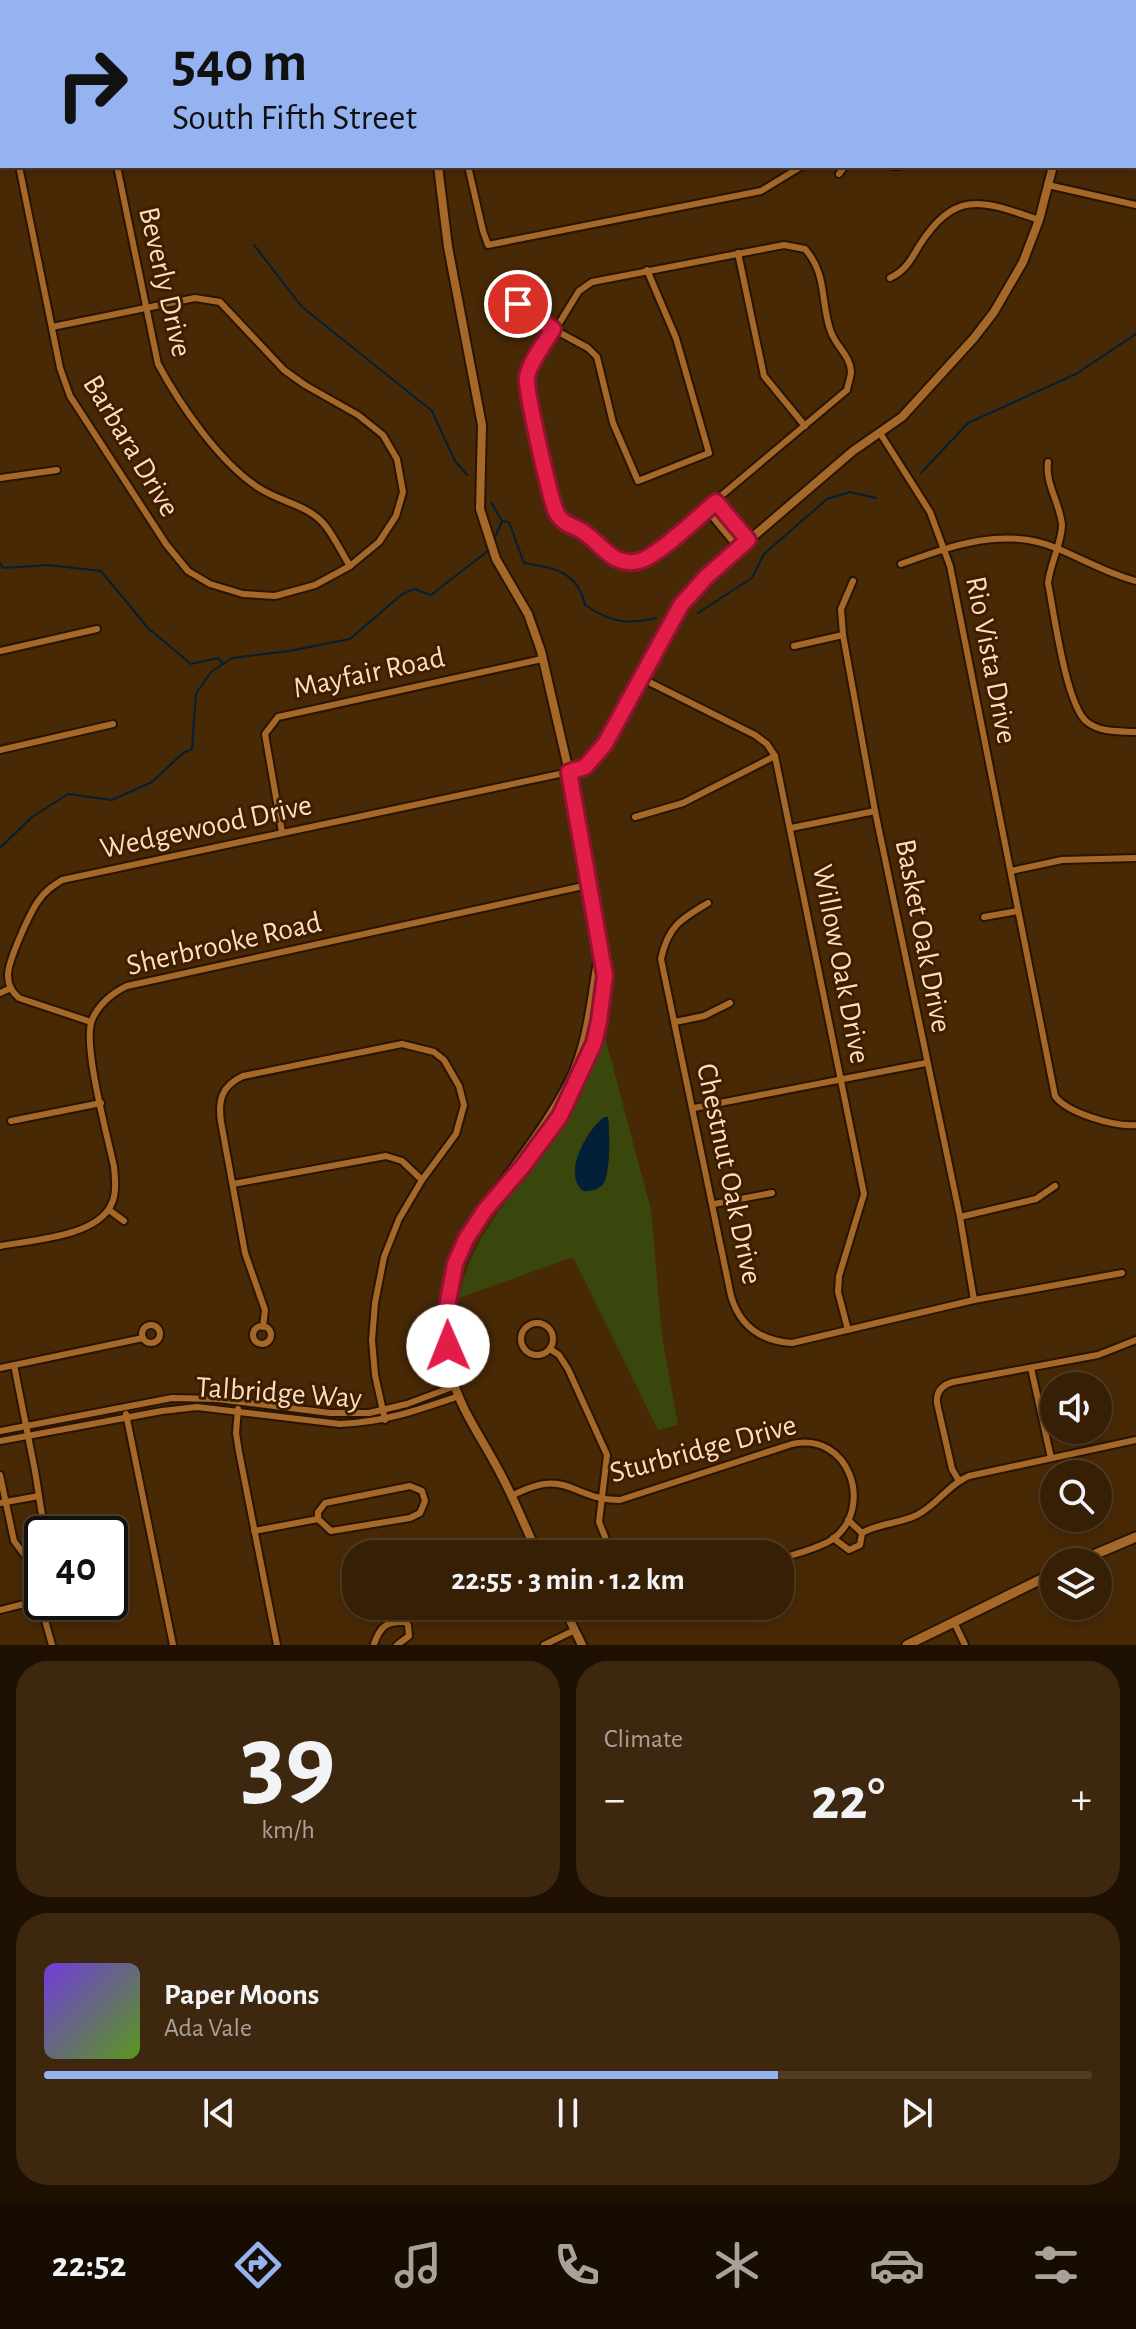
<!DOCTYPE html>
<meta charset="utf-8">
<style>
body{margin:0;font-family:"Alegreya Sans",sans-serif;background:#3d270e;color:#f1f3f6;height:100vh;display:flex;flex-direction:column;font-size:30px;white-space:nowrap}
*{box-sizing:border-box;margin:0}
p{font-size:26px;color:#aaa29a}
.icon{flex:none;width:44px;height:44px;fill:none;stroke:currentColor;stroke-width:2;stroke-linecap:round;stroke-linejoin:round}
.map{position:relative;height:1645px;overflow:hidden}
.side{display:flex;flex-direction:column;gap:16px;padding:16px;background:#1e1102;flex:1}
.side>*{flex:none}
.hud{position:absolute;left:0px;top:0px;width:1136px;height:168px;box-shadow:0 4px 12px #0003,0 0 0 2px #503d26;background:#95b2f1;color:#111;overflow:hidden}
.controls{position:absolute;left:1040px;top:1372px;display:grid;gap:16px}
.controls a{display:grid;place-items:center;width:72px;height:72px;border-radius:50%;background:#361f04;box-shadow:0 4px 12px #0003,0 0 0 2px #503d26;font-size:40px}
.speed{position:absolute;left:24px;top:1516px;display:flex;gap:16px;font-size:40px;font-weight:700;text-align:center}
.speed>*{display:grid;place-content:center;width:104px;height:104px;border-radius:50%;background:#361f04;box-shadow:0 4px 12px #0003,0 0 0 2px #503d26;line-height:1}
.speed .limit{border:4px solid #111;border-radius:12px;background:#fff;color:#111}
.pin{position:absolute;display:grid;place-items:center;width:68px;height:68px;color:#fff;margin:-34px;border:4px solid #fff;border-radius:50%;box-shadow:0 2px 8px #0007}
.me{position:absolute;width:88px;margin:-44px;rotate:359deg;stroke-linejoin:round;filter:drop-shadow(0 0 6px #0008)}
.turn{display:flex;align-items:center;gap:28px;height:168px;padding:0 40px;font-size:36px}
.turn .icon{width:104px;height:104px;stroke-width:2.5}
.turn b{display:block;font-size:56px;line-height:68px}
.big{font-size:60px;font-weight:700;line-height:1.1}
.side .card{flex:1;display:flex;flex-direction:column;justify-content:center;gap:12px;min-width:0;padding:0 28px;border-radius:32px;background:#3d270e}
.side .dial{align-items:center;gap:0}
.dial b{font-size:104px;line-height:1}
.song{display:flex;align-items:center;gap:24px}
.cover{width:96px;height:96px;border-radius:12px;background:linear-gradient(135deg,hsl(260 70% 55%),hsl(90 70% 35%))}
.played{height:8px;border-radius:4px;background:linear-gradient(90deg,#95b2f1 70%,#503d26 70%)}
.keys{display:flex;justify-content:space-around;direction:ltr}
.heat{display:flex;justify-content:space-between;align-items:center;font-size:44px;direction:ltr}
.side .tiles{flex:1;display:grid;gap:16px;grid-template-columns:1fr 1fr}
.card:last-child{grid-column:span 2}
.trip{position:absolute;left:342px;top:1540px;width:452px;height:80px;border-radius:32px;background:#361f04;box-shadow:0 4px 12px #0003,0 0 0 2px #503d26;font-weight:700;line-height:80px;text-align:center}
.dock{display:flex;height:128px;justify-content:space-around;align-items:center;background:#160c02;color:#aaa29a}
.dock .icon{width:56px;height:56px}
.dock .selected{color:#95b2f1}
.dock b{font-size:36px;color:#f1f3f6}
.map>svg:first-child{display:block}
.green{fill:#39470d}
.water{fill:#012035}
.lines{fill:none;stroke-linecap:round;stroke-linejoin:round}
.stream{stroke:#012035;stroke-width:2}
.minor-casing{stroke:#271402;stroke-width:10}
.tertiary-casing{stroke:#271402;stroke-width:12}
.secondary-casing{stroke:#271402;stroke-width:13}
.minor{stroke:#a56828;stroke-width:6}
.tertiary{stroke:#a56828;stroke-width:8}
.secondary{stroke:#a56828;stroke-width:9}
.route-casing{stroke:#92132f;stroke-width:20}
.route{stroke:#e11d48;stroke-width:14}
.labels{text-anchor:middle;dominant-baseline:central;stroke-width:6;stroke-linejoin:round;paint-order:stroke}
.street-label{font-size:30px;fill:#ffdcbf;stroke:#3d1f00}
</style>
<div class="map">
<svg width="1136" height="1645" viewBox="0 0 1136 1645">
<rect width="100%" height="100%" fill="#482906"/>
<path class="green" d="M605 1037 651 1210 662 1337 678 1425 658 1430 573 1257 459 1298C472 1228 529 1178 567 1121 583 1096 593 1064 605 1037Z"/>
<path class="water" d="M604 1117H608C610 1132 610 1168 605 1181 601 1190 591 1191 583 1191 562 1174 586 1131 604 1117Z"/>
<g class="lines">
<g class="stream">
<path d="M254 245 302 307 432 411 455 461 467 475"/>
<path d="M921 473 968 423 1076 374 1136 334"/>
<path d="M491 502 502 521"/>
<path d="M494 540 502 521 509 522 524 563C555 568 578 572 585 605 610 622 626 625 656 618"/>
<path d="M0 563 3 568 48 565 101 571 148 628 191 664 218 658 223 664"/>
<path d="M698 613 752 578 764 554 827 499 850 492 876 498"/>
<path d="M0 848 32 817 68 794 112 800 152 782 183 753 192 749 196 694 211 672 232 658 289 651 350 639 401 595 414 589 431 595 489 550"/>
</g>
<defs>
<g id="minor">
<path d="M83 0V2"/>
<path d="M435 0 436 2"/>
<path d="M664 0 665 2"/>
<path d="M842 2 843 0"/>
<path d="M851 2V0"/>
<path d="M1134 93 1136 92"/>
<path d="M0 101H2"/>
<path d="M19 166 60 368 70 396 166 544 188 571 210 584 243 594 275 596 315 585 350 566 379 542 396 516 403 492 397 459 383 435 358 415 305 385 284 370 220 302 195 298 52 327"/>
<path d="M117 166 158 364C180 405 220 463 259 488 278 501 308 505 324 524 334 536 341 552 350 566"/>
<path d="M468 166 483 231 488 245 761 191 802 166"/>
<path d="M892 166H900"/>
<path d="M839 174 845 166"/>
<path d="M1048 185 1136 205"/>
<path d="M784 245 805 249C828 275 820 303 831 332 836 346 850 356 851 371 851 377 848 384 847 390L653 553 640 561 627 562 616 558 582 531 567 525 559 517 549 492 527 387 528 374 579 291 592 282Z"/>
<path d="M738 253 764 376 805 426"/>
<path d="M890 278C905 271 911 260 919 246 956 188 983 201 1039 220"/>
<path d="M518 304 553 329 588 348 597 357 613 423 638 481 709 453 676 338 647 270"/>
<path d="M880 433 930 512 950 566 1055 1096C1067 1113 1115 1127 1136 1125"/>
<path d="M1048 462C1045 484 1060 503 1062 525 1062 542 1050 564 1048 583 1054 613 1066 705 1087 722 1101 733 1120 731 1136 732"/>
<path d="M0 478 57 470"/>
<path d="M716 502 748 540"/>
<path d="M707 510 739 549"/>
<path d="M901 564C951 546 1005 526 1056 548 1083 559 1108 574 1136 581"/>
<path d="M853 581 841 609 843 635 875 811 960 1217 974 1300"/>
<path d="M794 646 843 635"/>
<path d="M0 651 97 629"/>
<path d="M643 679 755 735 767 744 775 756 864 1194 839 1276 838 1292 848 1330"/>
<path d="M0 750 113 724"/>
<path d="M635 817 683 803 775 756"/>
<path d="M791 828 875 811"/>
<path d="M282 832 265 734 278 717 542 659"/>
<path d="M1011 871 1062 860 1136 858"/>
<path d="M708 903C681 919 668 926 661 959L731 1296C740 1327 761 1341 792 1343L974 1300 1122 1273"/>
<path d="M984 917 1018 911"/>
<path d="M0 993 11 988"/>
<path d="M91 1022 19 998C13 993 8 985 8 976 7 963 30 912 39 900 45 891 53 886 62 880L569 772"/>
<path d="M675 1022 704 1016 730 1003"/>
<path d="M694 1108 926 1063"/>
<path d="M11 1121 101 1103"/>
<path d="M233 1184 386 1156 402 1161 422 1180"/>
<path d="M714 1204 772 1193"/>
<path d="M109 1210 124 1221"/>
<path d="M960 1217 1036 1199 1055 1186"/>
<path d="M0 1246C31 1240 96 1237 111 1205 117 1194 115 1179 114 1167 108 1138 82 1044 92 1020 98 1005 112 993 127 986L588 885"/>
<circle cx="537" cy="1339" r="16"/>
<circle cx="151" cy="1334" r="9"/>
<circle cx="262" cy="1335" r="9"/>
<path d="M263 1327 265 1310 245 1253 221 1122C218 1101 221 1086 243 1076L402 1044 434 1052 444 1060 459 1086 464 1105 456 1134 422 1180 399 1219 384 1257 375 1303 372 1340 375 1375 385 1420"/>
<path d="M550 1349 559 1355 568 1369 607 1455 599 1522 612 1554"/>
<path d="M14 1365 35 1471 45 1534"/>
<path d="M0 1368 143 1338"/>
<path d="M1031 1368 1051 1458"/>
<path d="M238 1409 236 1433 239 1452 277 1645"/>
<path d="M126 1414 173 1645"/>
<path d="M0 1431 172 1398 217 1399 330 1413H369L407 1404 455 1386"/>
<path d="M0 1441 162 1411 197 1407 340 1424C385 1422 418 1410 459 1396"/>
<path d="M0 1475 14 1541 35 1569"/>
<path d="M959 1481 952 1469 937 1403C936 1392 942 1385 953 1382L1098 1355 1136 1340"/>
<path d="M410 1486 422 1491 425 1501 420 1513 410 1518 331 1531 318 1519V1512L325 1503Z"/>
<path d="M511 1496C570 1466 567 1499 620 1500L792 1444C849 1431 875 1507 833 1539 818 1549 797 1553 780 1559"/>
<path d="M0 1503 39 1496"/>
<path d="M254 1531 318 1519"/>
<path d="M862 1533C879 1523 899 1524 917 1515 937 1505 949 1484 969 1476L1136 1440"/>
<path d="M833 1538 849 1550 860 1545 862 1533 848 1520"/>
<path d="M42 1550 35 1569 41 1606 52 1645"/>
<path d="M0 1610 40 1600"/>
<path d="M954 1622 965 1645"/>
<path d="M374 1644C380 1627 386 1621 405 1622L408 1625 409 1636 397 1645"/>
<path d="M544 1645 575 1630"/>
</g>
<g id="tertiary">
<path d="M402 0V2"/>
<path d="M410 0 411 2"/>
<path d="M438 166 448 247 482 425 480 509 496 559 528 614 541 651 569 772 605 976 594 1043 576 1087 542 1142 485 1210"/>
<path d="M569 772 585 767 605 744 643 679 681 605 707 576 853 451 902 417 974 338 994 312 1023 262 1039 220 1053 166"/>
<path d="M538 1554C525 1527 514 1498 499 1471 483 1440 459 1408 451 1373 423 1239 518 1185 570 1080 589 1041 591 998 599 956"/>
<path d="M563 1606 582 1645"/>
</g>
<g id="secondary">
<path d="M1039 0V2"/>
<path d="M1054 0 1055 2"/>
<path d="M1134 108 1136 109"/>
<path d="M1134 124 1136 125"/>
<path d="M1077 1562 1136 1537"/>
<path d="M907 1645 1054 1573"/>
</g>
</defs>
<use href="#minor" class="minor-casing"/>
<use href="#tertiary" class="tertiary-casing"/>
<use href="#secondary" class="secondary-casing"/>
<use href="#minor" class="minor"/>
<use href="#tertiary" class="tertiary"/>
<use href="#secondary" class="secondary"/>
</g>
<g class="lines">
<defs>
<path id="route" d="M448 1346 445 1318 455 1264 466 1239 485 1210 523 1166 560 1116 594 1043 599 1021 605 976 569 772 585 767 605 744 681 605 707 576 748 540 716 502C699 516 657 557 639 561 613 568 600 542 582 531 572 525 564 525 557 514 551 503 525 389 527 377 530 361 545 343 553 329L518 304"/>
</defs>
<use href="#route" class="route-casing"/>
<use href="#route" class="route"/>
</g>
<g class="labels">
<g class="street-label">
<text transform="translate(165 282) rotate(77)">Beverly Drive</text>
<text transform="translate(131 446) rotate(59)">Barbara Drive</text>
<text transform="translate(991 660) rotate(79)">Rio Vista Drive</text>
<text transform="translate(369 673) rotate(-12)">Mayfair Road</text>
<text transform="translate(206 827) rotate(-12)">Wedgewood Drive</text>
<text transform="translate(923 936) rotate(79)">Basket Oak Drive</text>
<text transform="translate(224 944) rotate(-13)">Sherbrooke Road</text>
<text transform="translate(841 964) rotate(79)">Willow Oak Drive</text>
<text transform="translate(729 1174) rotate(78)">Chestnut Oak Drive</text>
<text transform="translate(279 1393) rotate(4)">Talbridge Way</text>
<text transform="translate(703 1449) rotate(-15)">Sturbridge Drive</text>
</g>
</g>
</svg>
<div class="controls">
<a><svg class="icon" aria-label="sound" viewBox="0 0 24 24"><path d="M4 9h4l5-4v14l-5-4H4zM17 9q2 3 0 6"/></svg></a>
<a><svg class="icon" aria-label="search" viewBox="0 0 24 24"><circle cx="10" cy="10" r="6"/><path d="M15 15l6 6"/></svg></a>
<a><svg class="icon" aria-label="layers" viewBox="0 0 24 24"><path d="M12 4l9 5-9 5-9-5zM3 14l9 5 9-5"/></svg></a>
</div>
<div class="speed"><div class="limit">40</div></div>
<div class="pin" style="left:518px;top:304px;background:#d93025"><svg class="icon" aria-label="arrive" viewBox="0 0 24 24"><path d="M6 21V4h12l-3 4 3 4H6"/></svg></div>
<svg class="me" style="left:448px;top:1346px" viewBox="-20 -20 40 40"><circle r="19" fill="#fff"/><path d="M0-13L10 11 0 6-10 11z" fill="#e11d48"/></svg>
<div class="trip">22:55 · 3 min · 1.2 km</div>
<div class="hud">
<div class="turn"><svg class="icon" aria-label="right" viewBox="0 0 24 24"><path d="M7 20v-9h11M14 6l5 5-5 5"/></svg><div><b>540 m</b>South Fifth Street</div></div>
</div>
</div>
<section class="side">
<div class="tiles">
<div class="card dial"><b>39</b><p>km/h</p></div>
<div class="card"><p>Climate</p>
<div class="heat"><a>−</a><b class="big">22°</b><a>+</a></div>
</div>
<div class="card">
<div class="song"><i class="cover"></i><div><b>Paper Moons</b><p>Ada Vale</p></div></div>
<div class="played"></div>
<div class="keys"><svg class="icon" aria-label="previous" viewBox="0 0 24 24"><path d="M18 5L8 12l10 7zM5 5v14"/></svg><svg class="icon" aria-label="pause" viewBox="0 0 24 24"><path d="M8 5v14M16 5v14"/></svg><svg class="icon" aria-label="next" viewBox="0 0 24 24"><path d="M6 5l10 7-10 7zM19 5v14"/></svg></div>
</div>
</div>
</section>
<nav class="dock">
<b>22:52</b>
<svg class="icon selected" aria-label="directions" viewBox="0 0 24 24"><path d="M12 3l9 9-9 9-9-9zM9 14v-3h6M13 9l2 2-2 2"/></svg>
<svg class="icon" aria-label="music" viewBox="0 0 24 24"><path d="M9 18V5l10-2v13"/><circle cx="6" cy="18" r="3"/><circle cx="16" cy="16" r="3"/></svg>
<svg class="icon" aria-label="phone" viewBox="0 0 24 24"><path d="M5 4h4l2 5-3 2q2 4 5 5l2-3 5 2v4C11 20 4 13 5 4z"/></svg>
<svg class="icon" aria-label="climate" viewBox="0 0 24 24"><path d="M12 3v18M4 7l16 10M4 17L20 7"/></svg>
<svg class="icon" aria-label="car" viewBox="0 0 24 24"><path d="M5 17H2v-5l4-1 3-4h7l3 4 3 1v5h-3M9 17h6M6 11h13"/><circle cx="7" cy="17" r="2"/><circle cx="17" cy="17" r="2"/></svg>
<svg class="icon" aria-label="filters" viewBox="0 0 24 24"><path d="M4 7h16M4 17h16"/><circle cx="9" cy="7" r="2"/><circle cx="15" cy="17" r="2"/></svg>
</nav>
